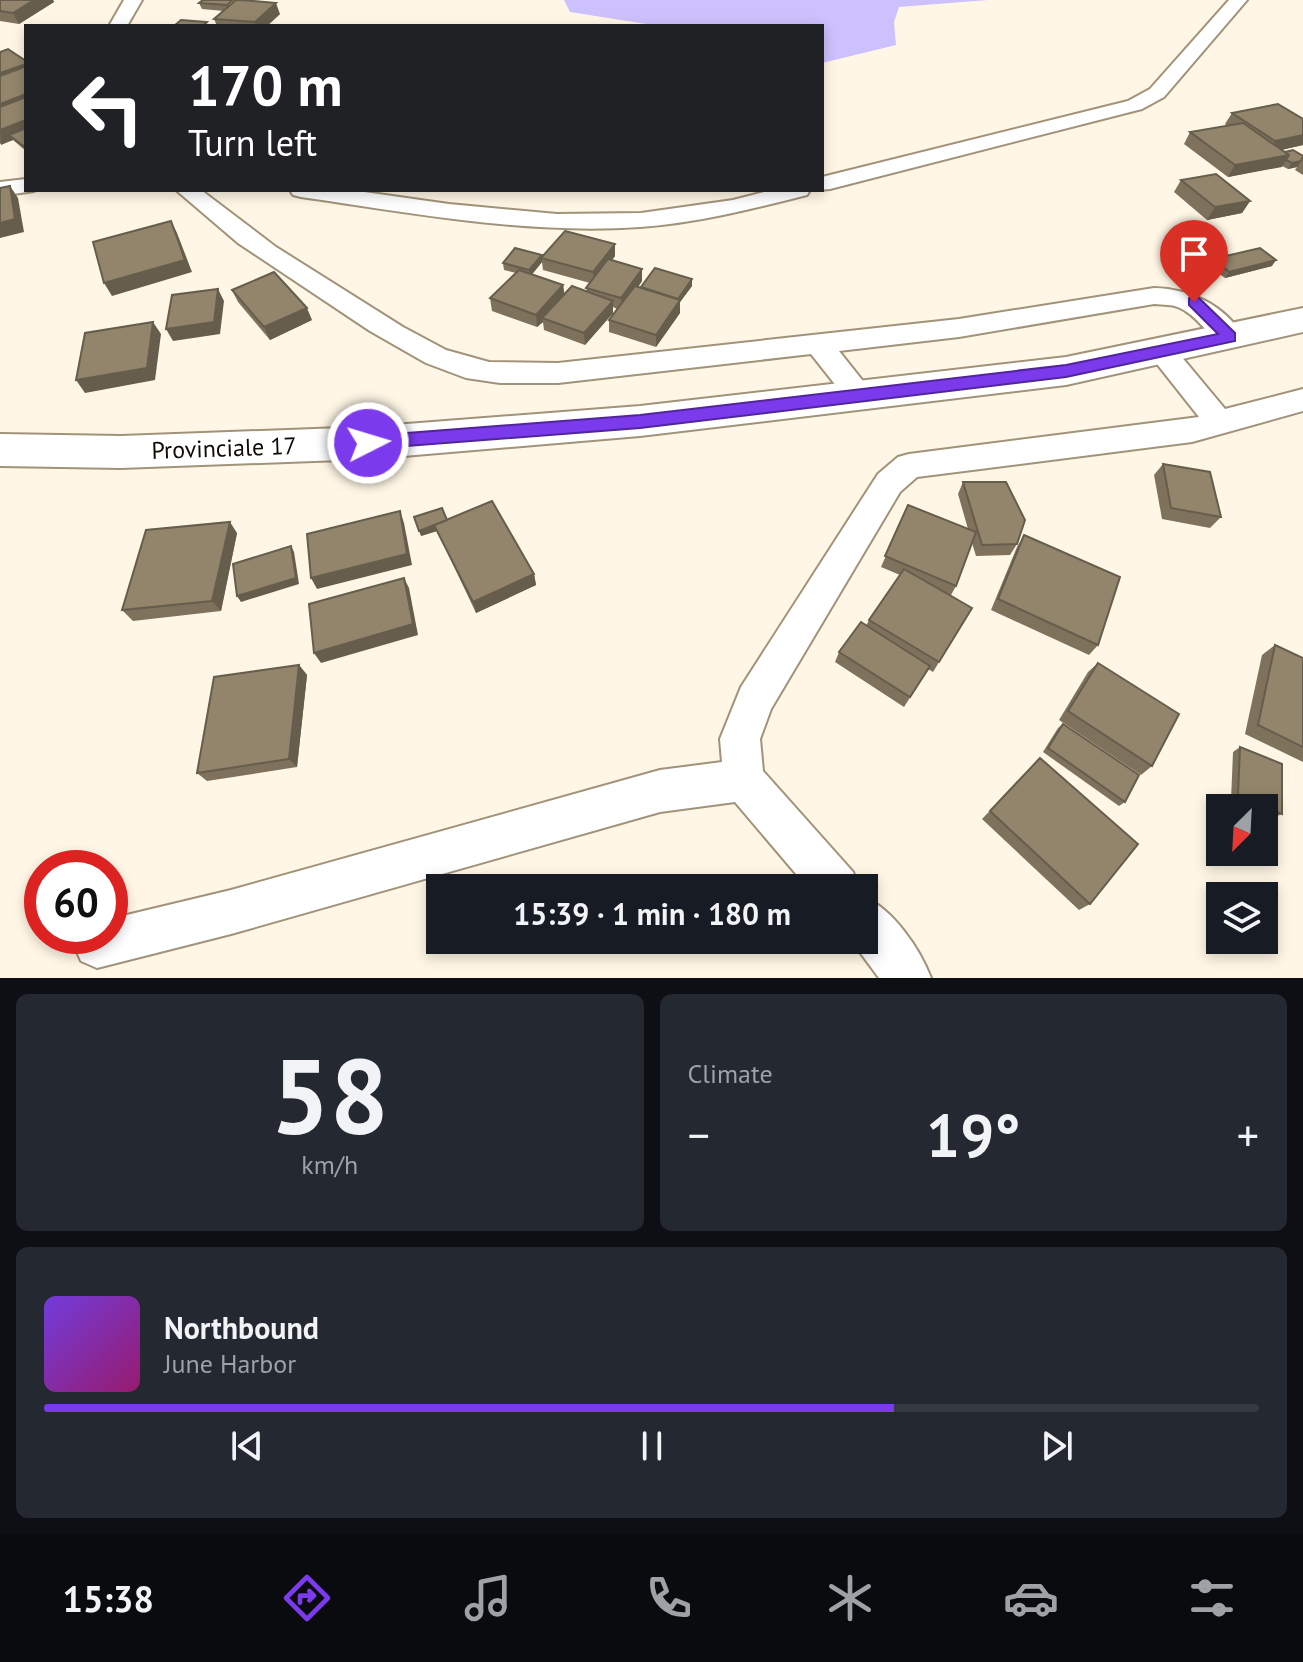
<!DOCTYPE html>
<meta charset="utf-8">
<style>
body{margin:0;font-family:"PT Sans",sans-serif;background:#242831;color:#f1f3f6;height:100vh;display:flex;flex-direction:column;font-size:30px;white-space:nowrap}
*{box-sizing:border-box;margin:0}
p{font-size:26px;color:#9ea1a6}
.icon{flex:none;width:44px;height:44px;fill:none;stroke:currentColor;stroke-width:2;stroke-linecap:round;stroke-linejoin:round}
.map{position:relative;height:978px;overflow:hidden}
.details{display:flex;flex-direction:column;gap:16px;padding:16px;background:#0d0f14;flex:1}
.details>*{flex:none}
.hud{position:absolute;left:24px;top:24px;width:800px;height:168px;border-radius:0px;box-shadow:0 4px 12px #0003;background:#202124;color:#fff;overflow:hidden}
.needle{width:52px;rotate:204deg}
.tools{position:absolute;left:1206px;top:794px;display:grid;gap:16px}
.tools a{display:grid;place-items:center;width:72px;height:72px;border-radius:0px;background:#171b24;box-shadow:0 4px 12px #0003;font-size:40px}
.speed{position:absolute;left:24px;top:850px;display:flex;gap:16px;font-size:40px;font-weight:700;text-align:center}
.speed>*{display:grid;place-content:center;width:104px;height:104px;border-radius:50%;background:#171b24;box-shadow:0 4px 12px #0003;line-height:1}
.speed .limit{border:12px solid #d22;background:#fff;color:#111}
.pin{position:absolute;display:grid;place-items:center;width:68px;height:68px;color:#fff;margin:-82px -34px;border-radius:50% 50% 50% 0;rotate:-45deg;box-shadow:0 0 8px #0007}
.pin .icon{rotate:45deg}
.me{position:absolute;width:88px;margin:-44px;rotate:85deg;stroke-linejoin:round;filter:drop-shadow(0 0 6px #0008)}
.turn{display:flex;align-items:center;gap:28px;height:168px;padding:0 32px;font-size:36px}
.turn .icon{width:104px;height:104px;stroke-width:2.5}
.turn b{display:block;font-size:56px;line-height:68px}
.big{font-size:60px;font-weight:600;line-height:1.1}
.details .tile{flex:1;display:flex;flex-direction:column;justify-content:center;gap:12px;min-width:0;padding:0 28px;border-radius:12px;background:#242831}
.details .dial{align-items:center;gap:0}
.dial b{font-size:104px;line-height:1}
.song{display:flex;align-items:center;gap:24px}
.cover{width:96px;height:96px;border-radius:12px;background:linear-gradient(135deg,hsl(260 70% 55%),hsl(320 70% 35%))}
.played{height:8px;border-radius:4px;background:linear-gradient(90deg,#7c3aed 70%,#363941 70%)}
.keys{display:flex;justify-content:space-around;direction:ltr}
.heat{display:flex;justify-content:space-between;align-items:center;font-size:44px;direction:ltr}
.details .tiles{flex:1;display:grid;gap:16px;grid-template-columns:1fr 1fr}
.tile:last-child{grid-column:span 2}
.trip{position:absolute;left:426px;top:874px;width:452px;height:80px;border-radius:0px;background:#171b24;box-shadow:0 4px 12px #0003;font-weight:600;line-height:80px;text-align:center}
.menu{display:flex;height:128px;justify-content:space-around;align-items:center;background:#090b0e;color:#9ea1a6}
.menu .icon{width:56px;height:56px}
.menu .selected{color:#7c3aed}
.menu b{font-size:36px;color:#f1f3f6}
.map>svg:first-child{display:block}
.green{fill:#cdc1fd}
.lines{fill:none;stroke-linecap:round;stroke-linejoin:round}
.street-casing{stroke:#a19379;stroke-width:4}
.primary-casing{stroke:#a19379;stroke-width:4}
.street{fill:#fff;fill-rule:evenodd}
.primary{fill:#fff;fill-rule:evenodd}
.wall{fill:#7e725d;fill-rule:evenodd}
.shaded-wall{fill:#665d4c}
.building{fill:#92856c;stroke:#665d4c;stroke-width:2}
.route{fill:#7c3aed;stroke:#51269a;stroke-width:2}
.labels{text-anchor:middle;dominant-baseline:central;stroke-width:6;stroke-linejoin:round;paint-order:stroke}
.street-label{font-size:24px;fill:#100b04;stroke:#fff}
</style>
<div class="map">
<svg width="1303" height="978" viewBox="0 0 1303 978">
<rect width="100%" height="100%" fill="#fff6e5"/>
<path class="green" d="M564 0H988L899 7 894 22 896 45 822 63V26H659L570 12Z"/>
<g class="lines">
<defs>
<g id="street">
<path d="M124 0H142L127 26H109Z"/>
<path d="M1229 0H1247L1164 97 1142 109 830 189 819 190H822V177L1128 101 1150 89Z"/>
<path d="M26 179V190L34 191 0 196V182Z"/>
<path d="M176 190H201L276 247 403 327 446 350 489 362 558 363 959 319 1154 288C1191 289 1224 305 1244 337L1240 344C1213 351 1203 318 1180 308 1172 304 1163 305 1154 304L959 337 839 351 874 395 869 402 859 405 849 402 811 354 558 383H500L466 378 426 363 370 331 238 243Z"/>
<path d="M290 190H350L449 204 557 214 641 213 733 200 772 190H810L807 195C752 209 697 223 640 227 527 235 413 213 301 197L293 195Z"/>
<path d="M1160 341 1170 343 1225 409 1303 389V411L1192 442 917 477 900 492 771 709 760 739 763 771 853 872 859 888H808L735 802 660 812 231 934 97 968 81 961 74 945 78 936H110V919L231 890 660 770 722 762 720 739 741 687 878 474 898 457 909 454 1199 417 1146 350 1150 343Z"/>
<path d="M864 897C893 909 920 949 931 978H879L851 940H864Z"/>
</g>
<path id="primary" d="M1303 308V332L1066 385 640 436 368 459 121 468 0 466V434L121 436 368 427 640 406 1066 357Z"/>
</defs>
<use href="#street" class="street-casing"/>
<use href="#primary" class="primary-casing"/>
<use href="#street" class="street"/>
<use href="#primary" class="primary"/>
</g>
<g class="wall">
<path d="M0 0H53L54 2 19 24 0 21Z"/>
<path d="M203 0 280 14 267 26H217L214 19 224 11 202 9 199 3Z"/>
<path d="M0 52 26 61V151L13 140 0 144Z"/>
<path d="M1232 113 1303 119V145L1282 150 1285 152 1303 156V175L1295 170 1297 167 1288 169 1282 166 1228 177 1184 144 1190 132 1227 126 1225 124Z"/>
<path d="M1181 180 1250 201 1242 213 1207 220 1174 192Z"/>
<path d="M615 244V256L612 260 642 269V281L638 287 641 288 692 279V286L680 302V313L656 347 609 332V320L617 309 613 307V313L585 345 544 330 543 322 537 327 492 311 490 298 516 273 504 270 503 263ZM542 262 543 270 590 283 586 288 587 291 564 294 563 285 532 274Z"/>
<path d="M1213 259 1272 266 1225 278 1209 266Z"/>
<path d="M232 290 312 320 270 340 238 302Z"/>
<path d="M1163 464 1221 517 1210 528 1162 519 1154 475Z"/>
<path d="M963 482 1017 544 1010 555 976 556 972 543 956 586 951 595 972 608 933 672 928 669 904 707 835 662 839 652 866 626 869 620 900 575 881 567 908 505 968 529 958 494Z"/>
<path d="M447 520 534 574 536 585 476 613 437 531 421 536Z"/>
<path d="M237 533 221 611 133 621 122 610Z"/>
<path d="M1024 535 1098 645 1089 655 991 610 1017 547Z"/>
<path d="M1275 645 1303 658V762L1245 734 1262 655Z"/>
<path d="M1098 663 1152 766 1141 775 1059 720 1088 672Z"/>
<path d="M299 665 307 675 297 767 207 781 197 773Z"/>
<path d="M1063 724 1125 802 1119 806 1043 752 1058 728Z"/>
<path d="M1240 747 1282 814 1275 817 1264 813V808H1251L1231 800 1233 752Z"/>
<path d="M1040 758 1090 904 1079 910 982 819Z"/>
</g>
<g class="shaded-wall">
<path d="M34 0H53L54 2 19 24 13 13Z"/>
<path d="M276 3 280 14 267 26H256L255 22Z"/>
<path d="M26 64V78L0 88V73Z"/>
<path d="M26 94V109L0 119V104Z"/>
<path d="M26 120V135H9L13 140 1 145 0 130Z"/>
<path d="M1303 135V145L1267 153 1275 141Z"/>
<path d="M1289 155 1282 167 1228 177 1235 165Z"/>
<path d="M1301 161 1297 167 1288 169 1292 163Z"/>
<path d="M10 186 18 198 24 232 0 238V223Z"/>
<path d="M1250 201 1242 213 1207 220 1215 207Z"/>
<path d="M171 221 177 233 192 272 112 296 104 283Z"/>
<path d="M615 244V256L594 284 593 272Z"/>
<path d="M542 255V262L530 277 529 270Z"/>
<path d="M1276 260 1272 266 1225 278 1229 272Z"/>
<path d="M642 269V281L622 310 621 298Z"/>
<path d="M692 279V286L680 302V313L656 347V335Z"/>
<path d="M563 285 565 297 542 318 543 322 537 327 536 315Z"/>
<path d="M218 289 224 301 220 334 173 341 166 329Z"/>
<path d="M613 301V313L585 345 584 333Z"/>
<path d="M307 308 312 320 270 340 264 327Z"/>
<path d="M153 322 161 334 155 380 85 393 76 380Z"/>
<path d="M400 511 404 523 412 565 317 589 311 578Z"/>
<path d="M230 522 237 533 221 611 212 601Z"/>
<path d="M435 525 437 531 421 536 419 531Z"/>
<path d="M291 546 294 552 299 584 241 602 237 596Z"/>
<path d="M534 574 536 585 476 613 473 602Z"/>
<path d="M404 578 409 588 418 635 321 663 314 653Z"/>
<path d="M299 665 307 675 297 767 289 759Z"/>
</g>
<g class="building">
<path d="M0 0H34L13 13 0 11Z"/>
<path d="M203 0H233L227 5 199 3Z"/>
<path d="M236 0H241L276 3 255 22 214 19Z"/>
<path d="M181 20 207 22 203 26H174Z"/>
<path d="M8 49 26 61V64L0 73V52Z"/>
<path d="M24 67 26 68V94L0 104V76Z"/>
<path d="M26 97V120L0 130V107Z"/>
<path d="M1278 104 1303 119V135L1275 141 1232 113Z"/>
<path d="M1243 123 1289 155 1235 165 1190 132Z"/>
<path d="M26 128V145L23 146 9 135Z"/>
<path d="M1293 150 1303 156 1301 161 1292 163 1286 160 1289 155 1285 152Z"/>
<path d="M1216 174 1250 201 1215 207 1181 180Z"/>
<path d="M10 186 15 219 0 223V188Z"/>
<path d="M171 221 185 260 104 283 93 242Z"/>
<path d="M565 231 615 244 593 272 541 258Z"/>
<path d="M515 248 542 255 529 270 503 263Z"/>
<path d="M1260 248 1276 260 1229 272 1213 259Z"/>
<path d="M608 259 642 269 621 298 586 288Z"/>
<path d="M655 268 692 279 678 299 641 287Z"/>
<path d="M519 270 563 285 536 315 490 298Z"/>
<path d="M274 272 307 308 264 327 232 290Z"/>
<path d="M572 286 613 301 584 333 542 318Z"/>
<path d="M635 286 680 300 656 335 609 320Z"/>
<path d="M218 289 214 322 166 329 172 295Z"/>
<path d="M153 322 147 368 76 380 85 333Z"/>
<path d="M1163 464 1210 472 1221 517 1171 508Z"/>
<path d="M963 482H1006L1025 520 1017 544 982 545Z"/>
<path d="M492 501 534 574 473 602 434 525Z"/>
<path d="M908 505 976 532 956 586 885 556Z"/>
<path d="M442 508 447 520 419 531 414 517Z"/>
<path d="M400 511 407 554 311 578 307 534Z"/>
<path d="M230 522 212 601 122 610 146 530Z"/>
<path d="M1024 535 1120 577 1098 645 998 599Z"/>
<path d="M291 546 296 578 237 596 233 564Z"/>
<path d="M904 569 972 608 939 662 869 620Z"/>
<path d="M404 578 413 624 314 653 309 604Z"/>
<path d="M861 622 930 666 910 697 839 652Z"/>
<path d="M1275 645 1303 658V747L1258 725Z"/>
<path d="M1098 663 1179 714 1152 766 1068 711Z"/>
<path d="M299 665 289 759 197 773 214 677Z"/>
<path d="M1063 724 1139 775 1125 802 1048 748Z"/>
<path d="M1240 747 1282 764V814L1238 796Z"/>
<path d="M1040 758 1138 844 1090 904 990 811Z"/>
</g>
<path class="route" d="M1194 297 1199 298 1235 333V341L1066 377 640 428 368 449 360 443 368 436 640 415 1066 365 1218 334 1189 305V298Z"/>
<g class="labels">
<g class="street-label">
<text transform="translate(224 448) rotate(-2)">Provinciale 17</text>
</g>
</g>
</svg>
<div class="tools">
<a><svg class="needle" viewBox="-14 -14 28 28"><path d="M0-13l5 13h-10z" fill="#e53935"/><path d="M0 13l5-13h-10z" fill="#9ea1a6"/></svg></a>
<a><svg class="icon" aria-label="layers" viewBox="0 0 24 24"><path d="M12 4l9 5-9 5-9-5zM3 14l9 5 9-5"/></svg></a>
</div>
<div class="speed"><div class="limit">60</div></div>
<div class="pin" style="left:1194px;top:302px;background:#d93025"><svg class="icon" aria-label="arrive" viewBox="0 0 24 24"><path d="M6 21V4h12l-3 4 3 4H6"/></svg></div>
<svg class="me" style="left:368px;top:443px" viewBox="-20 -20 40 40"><circle r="17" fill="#7c3aed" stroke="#fff" stroke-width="3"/><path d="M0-11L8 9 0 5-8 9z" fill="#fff"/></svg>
<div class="trip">15:39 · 1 min · 180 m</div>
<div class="hud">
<div class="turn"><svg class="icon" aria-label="left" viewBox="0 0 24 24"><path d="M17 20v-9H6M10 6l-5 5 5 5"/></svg><div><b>170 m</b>Turn left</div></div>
</div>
</div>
<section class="details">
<div class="tiles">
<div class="tile dial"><b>58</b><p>km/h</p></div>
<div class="tile"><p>Climate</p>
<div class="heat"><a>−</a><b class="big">19°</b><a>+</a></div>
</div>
<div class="tile">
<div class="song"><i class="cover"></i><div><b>Northbound</b><p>June Harbor</p></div></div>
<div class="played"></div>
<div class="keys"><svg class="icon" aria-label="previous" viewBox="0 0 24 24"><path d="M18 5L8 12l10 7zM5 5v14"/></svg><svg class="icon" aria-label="pause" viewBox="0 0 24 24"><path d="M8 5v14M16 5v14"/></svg><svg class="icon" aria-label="next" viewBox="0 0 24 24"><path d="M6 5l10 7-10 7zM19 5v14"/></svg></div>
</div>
</div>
</section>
<nav class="menu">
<b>15:38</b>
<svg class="icon selected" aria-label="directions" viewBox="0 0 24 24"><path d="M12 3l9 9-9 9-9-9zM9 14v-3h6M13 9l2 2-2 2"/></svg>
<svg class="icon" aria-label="music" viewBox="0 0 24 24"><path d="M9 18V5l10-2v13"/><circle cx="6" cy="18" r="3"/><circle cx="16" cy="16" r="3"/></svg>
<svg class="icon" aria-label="phone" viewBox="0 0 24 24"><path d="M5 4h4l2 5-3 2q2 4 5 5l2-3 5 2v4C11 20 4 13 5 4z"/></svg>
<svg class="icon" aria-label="climate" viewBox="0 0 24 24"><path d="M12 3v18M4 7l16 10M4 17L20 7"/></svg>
<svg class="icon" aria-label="car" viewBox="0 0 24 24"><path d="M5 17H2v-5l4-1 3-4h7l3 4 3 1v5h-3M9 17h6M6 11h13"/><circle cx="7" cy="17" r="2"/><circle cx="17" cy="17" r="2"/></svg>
<svg class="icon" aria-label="filters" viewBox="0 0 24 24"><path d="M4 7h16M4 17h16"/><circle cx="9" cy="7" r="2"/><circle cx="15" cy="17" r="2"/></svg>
</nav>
